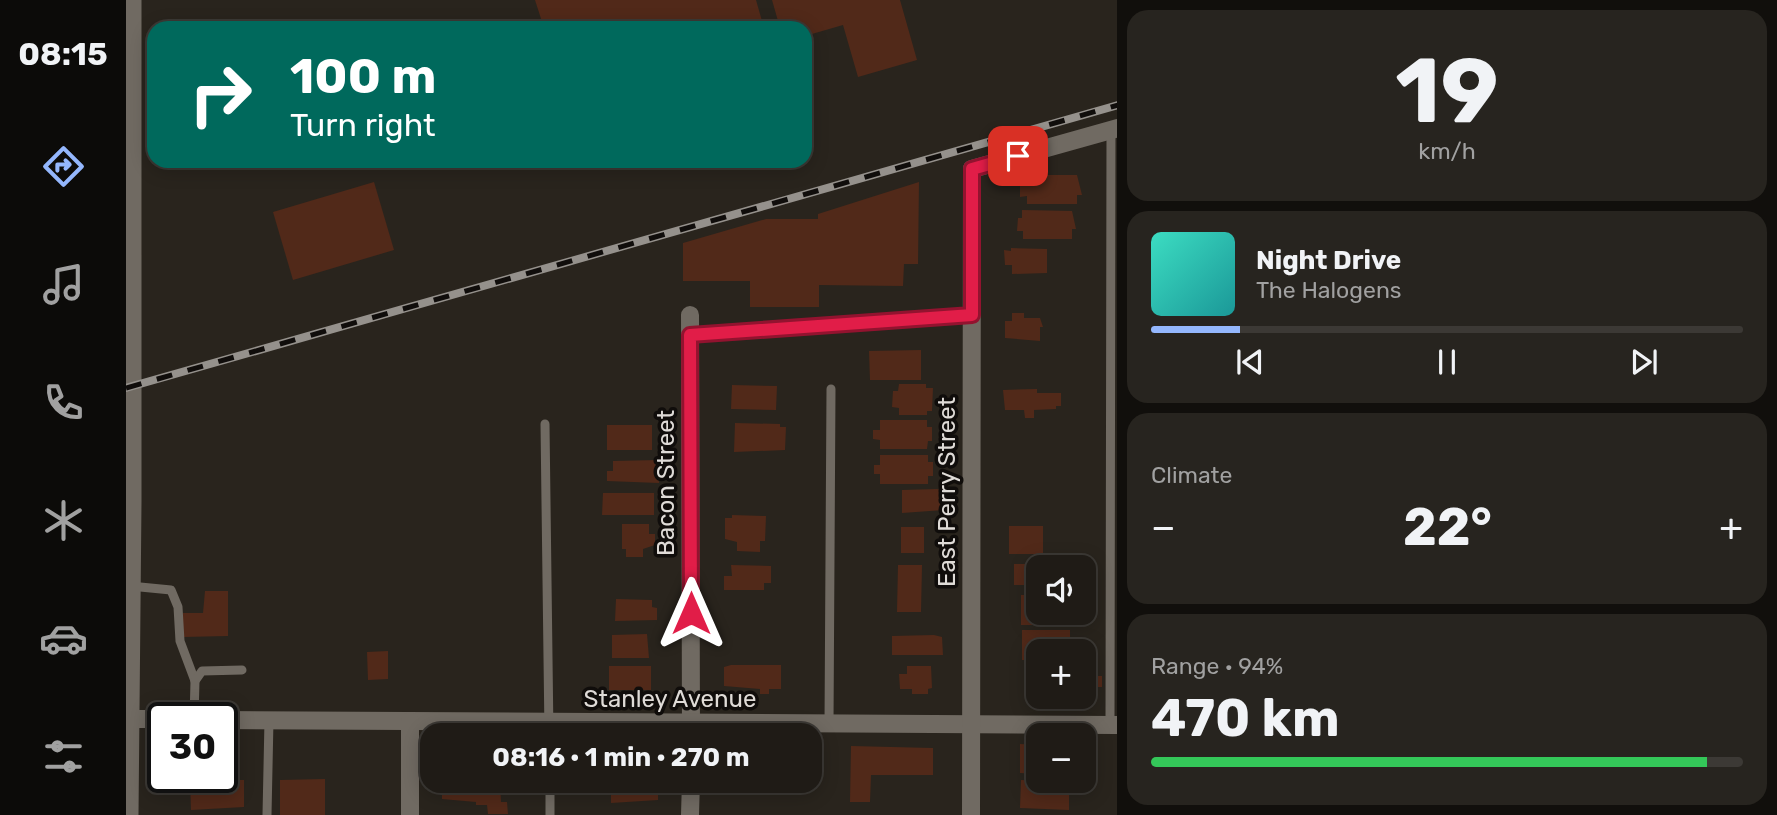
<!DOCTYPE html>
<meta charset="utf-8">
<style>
body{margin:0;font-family:Rubik,sans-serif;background:#27241f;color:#f1f3f6;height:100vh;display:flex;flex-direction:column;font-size:26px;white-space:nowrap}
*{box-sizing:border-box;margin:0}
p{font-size:23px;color:#a1a1a1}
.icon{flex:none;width:38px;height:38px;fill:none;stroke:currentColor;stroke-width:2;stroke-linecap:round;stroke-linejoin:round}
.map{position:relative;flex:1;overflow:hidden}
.side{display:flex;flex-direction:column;gap:10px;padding:10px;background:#110f0c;width:660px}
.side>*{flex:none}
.guide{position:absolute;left:21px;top:21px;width:665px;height:147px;border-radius:21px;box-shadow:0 4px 18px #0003,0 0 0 2px #3c3935;background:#00695c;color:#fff;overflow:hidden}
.buttons{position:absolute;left:900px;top:555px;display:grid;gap:14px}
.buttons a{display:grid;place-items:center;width:70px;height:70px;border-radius:14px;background:#1f1b16;box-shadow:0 4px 18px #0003,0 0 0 2px #3c3935;font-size:35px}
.speed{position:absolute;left:21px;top:702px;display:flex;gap:14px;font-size:35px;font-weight:700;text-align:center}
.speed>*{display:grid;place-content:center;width:91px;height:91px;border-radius:50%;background:#1f1b16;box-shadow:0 4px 18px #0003,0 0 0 2px #3c3935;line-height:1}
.speed .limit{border:4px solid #111;border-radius:10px;background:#fff;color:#111}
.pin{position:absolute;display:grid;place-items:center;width:60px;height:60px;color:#fff;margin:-30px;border-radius:14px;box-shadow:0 4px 10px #0006}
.me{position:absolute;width:77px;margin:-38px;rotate:0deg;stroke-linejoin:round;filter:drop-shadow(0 0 5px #0008)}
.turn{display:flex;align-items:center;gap:24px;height:147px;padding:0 28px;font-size:32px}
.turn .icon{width:91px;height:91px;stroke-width:2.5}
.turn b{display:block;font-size:49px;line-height:60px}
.big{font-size:52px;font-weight:700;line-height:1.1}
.side .tile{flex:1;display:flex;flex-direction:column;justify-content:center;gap:10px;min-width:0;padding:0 24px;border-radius:21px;background:#27241f}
.side .dial{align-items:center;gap:0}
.dial b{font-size:91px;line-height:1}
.song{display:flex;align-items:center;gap:21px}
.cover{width:84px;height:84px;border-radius:10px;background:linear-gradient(135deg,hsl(170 70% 55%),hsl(180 70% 35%))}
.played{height:7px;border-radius:4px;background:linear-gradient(90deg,#94b7fd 15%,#3c3935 15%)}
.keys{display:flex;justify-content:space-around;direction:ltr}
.heat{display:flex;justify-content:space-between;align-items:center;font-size:38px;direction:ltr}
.charge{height:10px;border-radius:5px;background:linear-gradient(90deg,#34c759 94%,#3c3935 0)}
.trip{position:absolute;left:294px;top:723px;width:402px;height:70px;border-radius:21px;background:#1f1b16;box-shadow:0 4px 18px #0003,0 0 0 2px #3c3935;font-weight:700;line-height:70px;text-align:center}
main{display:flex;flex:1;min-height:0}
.menu{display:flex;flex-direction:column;width:126px;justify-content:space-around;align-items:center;background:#0c0b09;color:#a1a1a1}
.menu .icon{width:49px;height:49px}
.menu .on{color:#94b7fd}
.menu b{font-size:32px;color:#f1f3f6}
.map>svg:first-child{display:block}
.building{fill:#512919}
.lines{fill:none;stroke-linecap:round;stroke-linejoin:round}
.lane{stroke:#706a62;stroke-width:9}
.street{stroke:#706a62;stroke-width:18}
.secondary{stroke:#706a62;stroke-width:21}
.rail-casing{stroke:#95918c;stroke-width:8}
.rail{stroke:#100d0b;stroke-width:5;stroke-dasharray:16;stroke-linecap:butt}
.route-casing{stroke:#92132f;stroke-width:18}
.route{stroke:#e11d48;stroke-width:12}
.labels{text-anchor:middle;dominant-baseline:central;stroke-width:7;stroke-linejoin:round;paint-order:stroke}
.street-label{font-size:24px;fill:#dfdbd7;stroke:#100d0b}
</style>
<main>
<nav class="menu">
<b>08:15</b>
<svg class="icon on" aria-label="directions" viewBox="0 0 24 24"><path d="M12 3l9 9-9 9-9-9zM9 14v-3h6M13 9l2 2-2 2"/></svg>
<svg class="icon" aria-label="music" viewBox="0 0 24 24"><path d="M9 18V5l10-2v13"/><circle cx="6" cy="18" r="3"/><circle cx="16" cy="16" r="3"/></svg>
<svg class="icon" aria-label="phone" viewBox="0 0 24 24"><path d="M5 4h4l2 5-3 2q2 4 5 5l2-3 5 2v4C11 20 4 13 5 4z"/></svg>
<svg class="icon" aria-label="climate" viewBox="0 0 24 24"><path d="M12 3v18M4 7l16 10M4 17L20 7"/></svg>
<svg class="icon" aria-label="car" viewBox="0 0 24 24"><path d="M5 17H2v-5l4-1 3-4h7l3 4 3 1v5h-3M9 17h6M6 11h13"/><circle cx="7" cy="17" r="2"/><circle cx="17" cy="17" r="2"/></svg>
<svg class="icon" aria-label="filters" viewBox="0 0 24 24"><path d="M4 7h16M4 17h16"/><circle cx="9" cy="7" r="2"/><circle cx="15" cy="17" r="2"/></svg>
</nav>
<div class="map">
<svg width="992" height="815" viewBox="0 0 992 815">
<rect width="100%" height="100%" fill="#29241d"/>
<g class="building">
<path d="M409 0H630L638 28H418Z"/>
<path d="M646 0H774L791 60 732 77 717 25 679 36V28H654Z"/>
<path d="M902 175H951L956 195H951V204H901V196L894 197V182L902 181Z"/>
<path d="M248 182 268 250 167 280 147 212Z"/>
<path d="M793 182 792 264H778L777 286 693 285V307H624V281H557V243L640 219H692V214Z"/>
<path d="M896 210 946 211 950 229H946V239H897V231H891L892 218H896Z"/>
<path d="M885 248 921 249V273L886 274V265H879L878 250 885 251Z"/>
<path d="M886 313H898V318H914L917 327H914V341L879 338V321H886Z"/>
<path d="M795 350V380H744L743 351Z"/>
<path d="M773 384H800V388H807L806 411H801V415H773V408L766 407 767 391H772Z"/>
<path d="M606 385 651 386 650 410 605 409Z"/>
<path d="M911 389V393H935V406H930V409L908 410V418H899L898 410H879L877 390Z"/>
<path d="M754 420H801V427H806V441H802L801 449H754V440L747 439V430H754Z"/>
<path d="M609 423 654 424V427H660L659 450 608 452Z"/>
<rect x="481" y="425" width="45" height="25"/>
<path d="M754 455H802V462H807V476H802V484H754V474H748V465H754Z"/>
<path d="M532 460 533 483 481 481V471H487V461Z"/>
<path d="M811 489 818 491V510L776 513V490Z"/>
<path d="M477 493H528V515H476Z"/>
<path d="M606 515 640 516 639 541H634V552L611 551V542L599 539V518H606Z"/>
<path d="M496 524H523V534H529V545L517 549V557H500V549H496Z"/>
<rect x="883" y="526" width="34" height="28"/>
<rect x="775" y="527" width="23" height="26"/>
<rect x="888" y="564" width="24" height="21"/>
<path d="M605 565 645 566V583H638V590H598V576H606Z"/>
<path d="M772 565H796L795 612H771Z"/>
<path d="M79 591H102V636L57 637V613H77Z"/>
<path d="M895 595H912V612H945V625H895Z"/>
<path d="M490 599 526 600V607L531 608V620L489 621Z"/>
<path d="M896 630H944V651H912V660H896Z"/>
<path d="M521 634 523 658H486V635Z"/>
<path d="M808 635 816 637 817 655H766V636Z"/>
<path d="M262 651V679L242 680 241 652Z"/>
<path d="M605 665H655V689H643V694H634V689L598 686V667Z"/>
<rect x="483" y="666" width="42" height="24"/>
<path d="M781 666H805L806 688 802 689V694H786V689H774L773 674H781Z"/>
<path d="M957 666H968V676H976V687H969V697H957Z"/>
<path d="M894 744 912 745V774L894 773Z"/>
<path d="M725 746 807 748V775H745L744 802H724Z"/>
<path d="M199 779V815H154V780Z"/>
<path d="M64 780H118V807L65 810Z"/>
<path d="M316 780H374L375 802H381L382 814H362L361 805H350V802L316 799Z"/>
<path d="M485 780H532V800L485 803Z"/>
<path d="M895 780 943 781V810L894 808Z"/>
</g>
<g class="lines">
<g class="lane">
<path d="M564 335 846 315"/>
<path d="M419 424 423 735"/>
<path d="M4 586 45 590 52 607 54 641 69 681"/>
<path d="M68 718 69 681 76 671 116 670"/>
<path d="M703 724 705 389"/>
<path d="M984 725 985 129"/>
<path d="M141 815 143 720"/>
<path d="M424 815V780"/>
</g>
<g class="street">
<path d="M564 315 565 735"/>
<path d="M0 719H37"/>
<path d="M96 720 992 725"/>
<path d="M284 815V721"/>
<path d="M564 815 565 780"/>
<path d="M845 815 846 169 992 128"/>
</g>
<path class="secondary" d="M2 815 5 502V0"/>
<defs>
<path id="rail" d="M0 388 992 105"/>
</defs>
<use href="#rail" class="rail-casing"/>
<use href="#rail" class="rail"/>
</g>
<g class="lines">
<defs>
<path id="route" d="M565 613 564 335 846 315V169L892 156"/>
</defs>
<use href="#route" class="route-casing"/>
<use href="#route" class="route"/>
</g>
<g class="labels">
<g class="street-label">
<text transform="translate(540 483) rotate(-90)">Bacon Street</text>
<text transform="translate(821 492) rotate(-90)">East Perry Street</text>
<text x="544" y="699">Stanley Avenue</text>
</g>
</g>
</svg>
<div class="buttons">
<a><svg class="icon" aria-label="sound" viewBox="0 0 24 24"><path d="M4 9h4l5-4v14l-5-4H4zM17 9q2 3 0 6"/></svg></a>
<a>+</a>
<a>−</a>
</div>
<div class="speed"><div class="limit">30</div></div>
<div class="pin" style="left:892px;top:156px;background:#d93025"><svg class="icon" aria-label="arrive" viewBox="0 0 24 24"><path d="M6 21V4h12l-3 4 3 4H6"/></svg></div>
<svg class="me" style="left:565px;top:613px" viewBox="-20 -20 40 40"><path d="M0-17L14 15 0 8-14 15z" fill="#e11d48" stroke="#fff" stroke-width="4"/></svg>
<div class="trip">08:16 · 1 min · 270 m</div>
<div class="guide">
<div class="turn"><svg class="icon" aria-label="right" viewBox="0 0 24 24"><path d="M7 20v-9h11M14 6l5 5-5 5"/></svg><div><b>100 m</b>Turn right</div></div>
</div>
</div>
<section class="side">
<div class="tile dial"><b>19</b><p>km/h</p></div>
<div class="tile">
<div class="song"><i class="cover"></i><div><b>Night Drive</b><p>The Halogens</p></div></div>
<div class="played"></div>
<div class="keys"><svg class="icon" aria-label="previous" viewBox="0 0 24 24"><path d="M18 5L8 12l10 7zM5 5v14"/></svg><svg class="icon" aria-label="pause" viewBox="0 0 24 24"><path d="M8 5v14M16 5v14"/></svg><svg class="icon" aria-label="next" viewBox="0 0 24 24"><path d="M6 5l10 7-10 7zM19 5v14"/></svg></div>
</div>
<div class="tile"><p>Climate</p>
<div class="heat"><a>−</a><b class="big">22°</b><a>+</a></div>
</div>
<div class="tile"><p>Range · 94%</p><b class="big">470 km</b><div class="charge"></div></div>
</section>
</main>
